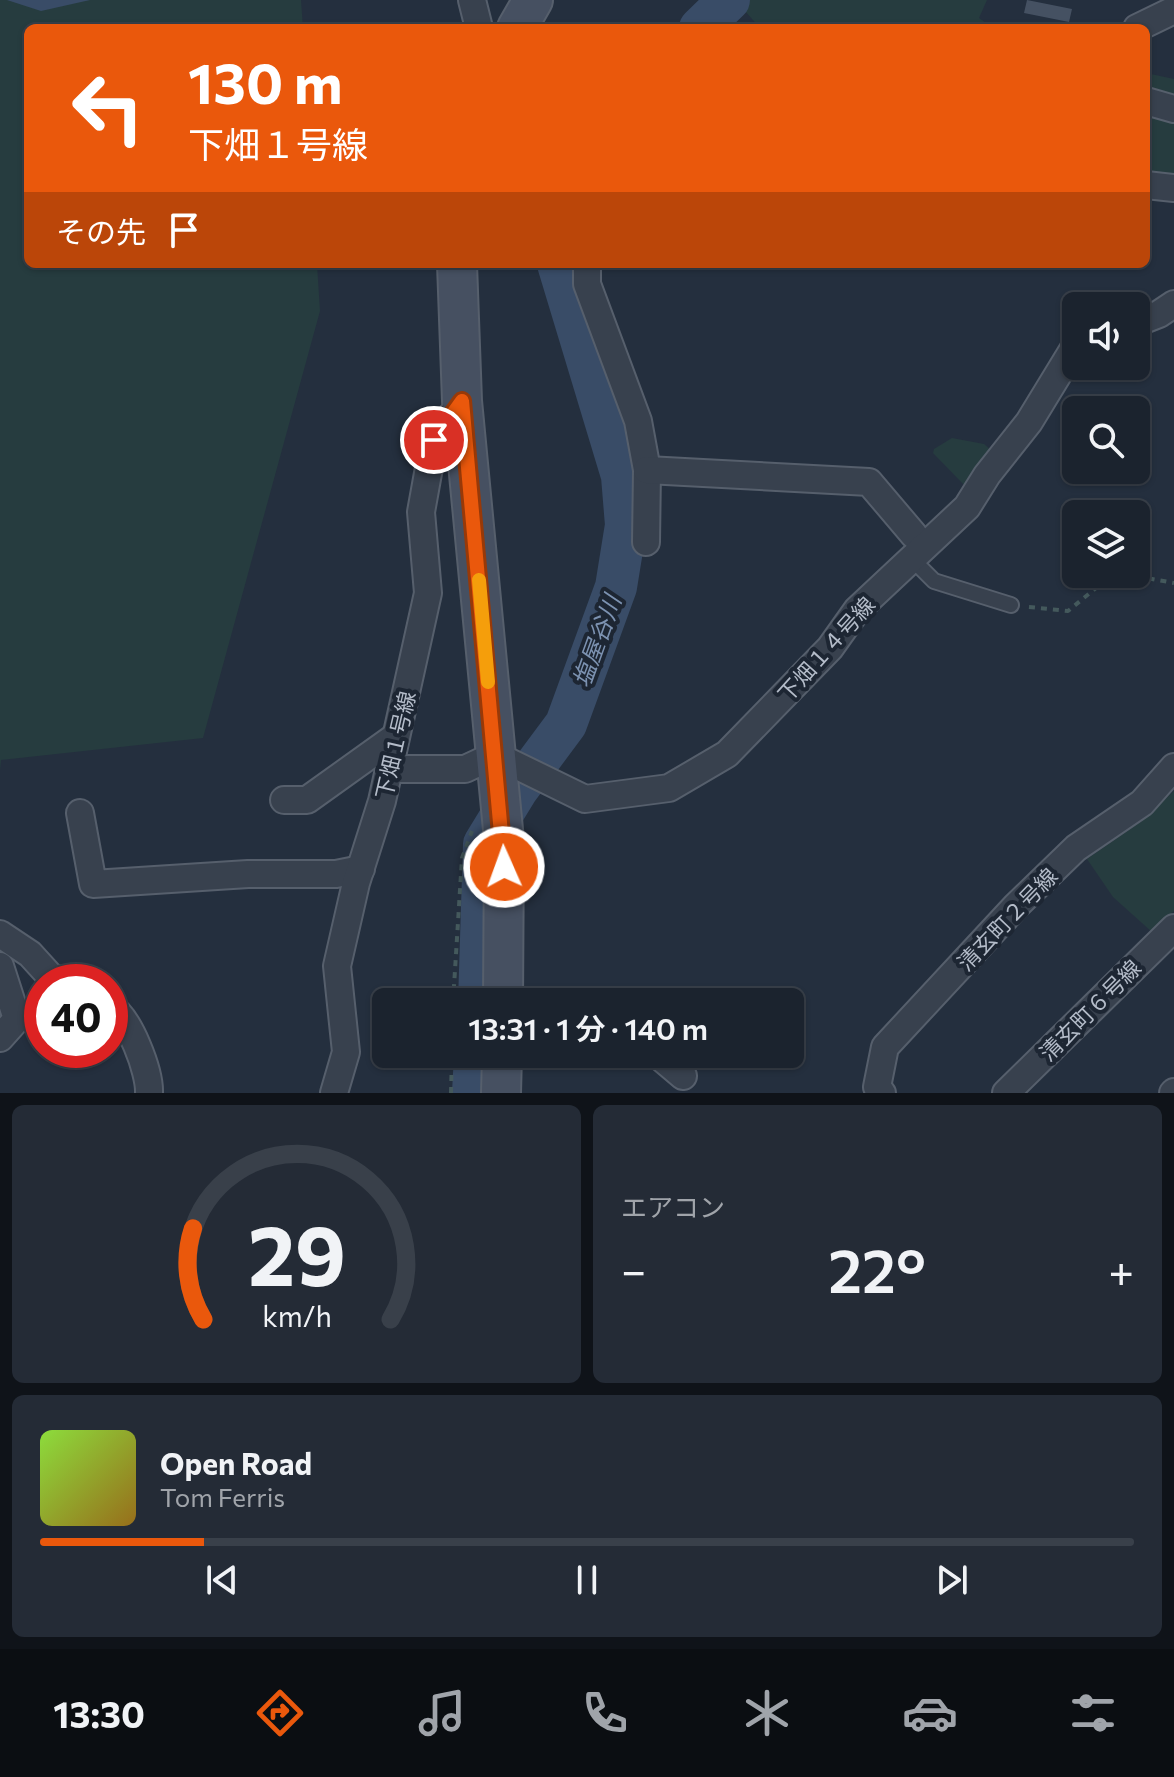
<!DOCTYPE html>
<html lang="ja">
<meta charset="utf-8">
<style>
body{margin:0;font-family:Commissioner,"Noto Sans JP",sans-serif;background:#242b36;color:#f1f3f6;height:100vh;display:flex;flex-direction:column;font-size:30px;white-space:nowrap}
*{box-sizing:border-box;margin:0}
p{font-size:26px;color:#a0a4aa}
.icon{flex:none;width:44px;height:44px;fill:none;stroke:currentColor;stroke-width:2;stroke-linecap:round;stroke-linejoin:round}
.map{position:relative;height:1093px;overflow:hidden}
.sheet{display:flex;flex-direction:column;gap:12px;padding:12px;background:#0f1319;flex:1}
.sheet>*{flex:none}
.hud{position:absolute;left:24px;top:24px;width:1126px;height:244px;border-radius:12px;box-shadow:0 2px 6px #0004,0 0 0 2px #39404a;background:#ea580c;color:#fff;overflow:hidden}
.fabs{position:absolute;left:1062px;top:292px;display:grid;gap:16px}
.fabs a{display:grid;place-items:center;width:88px;height:88px;border-radius:12px;background:#1b232e;box-shadow:0 2px 6px #0004,0 0 0 2px #39404a;font-size:40px}
.speed{position:absolute;left:24px;top:964px;display:flex;gap:16px;font-size:40px;font-weight:700;text-align:center}
.speed>*{display:grid;place-content:center;width:104px;height:104px;border-radius:50%;background:#1b232e;box-shadow:0 2px 6px #0004,0 0 0 2px #39404a;line-height:1}
.speed .limit{border:12px solid #d22;background:#fff;color:#111}
.pin{position:absolute;display:grid;place-items:center;width:68px;height:68px;color:#fff;margin:-34px;border:4px solid #fff;border-radius:50%;box-shadow:0 2px 8px #0007}
.me{position:absolute;width:88px;margin:-44px;rotate:358deg;stroke-linejoin:round;filter:drop-shadow(0 0 6px #0008)}
.turn{display:flex;align-items:center;gap:28px;height:168px;padding:0 32px;font-size:36px}
.turn .icon{width:104px;height:104px;stroke-width:2.5}
.turn b{display:block;font-size:56px;line-height:68px}
.then{display:flex;align-items:center;height:76px;padding:0 32px;background:#0003;gap:16px;font-size:30px}
.big{font-size:60px;font-weight:600;line-height:1.1}
.sheet .tile{flex:1;display:flex;flex-direction:column;justify-content:center;gap:12px;min-width:0;padding:0 28px;border-radius:12px;background:#242b36}
.sheet .dial{align-items:center;gap:0}
.dial svg{height:208px;overflow:visible;fill:none;stroke:#39404a;stroke-width:7;stroke-linecap:round;text-anchor:middle}
.dial text{fill:#f1f3f6;stroke:none}
.song{display:flex;align-items:center;gap:24px}
.cover{width:96px;height:96px;border-radius:12px;background:linear-gradient(135deg,hsl(90 70% 55%),hsl(40 70% 35%))}
.played{height:8px;border-radius:4px;background:linear-gradient(90deg,#ea580c 15%,#39404a 15%)}
.keys{display:flex;justify-content:space-around;direction:ltr}
.heat{display:flex;justify-content:space-between;align-items:center;font-size:44px;direction:ltr}
.sheet .tiles{flex:1;display:grid;gap:12px;grid-template-columns:1fr 1fr}
.tile:last-child{grid-column:span 2}
.trip{position:absolute;left:372px;top:988px;width:432px;height:80px;border-radius:12px;background:#1b232e;box-shadow:0 2px 6px #0004,0 0 0 2px #39404a;font-weight:600;line-height:80px;text-align:center}
.tab-bar{display:flex;height:128px;justify-content:space-around;align-items:center;background:#0b0e12;color:#a0a4aa}
.tab-bar .icon{width:56px;height:56px}
.tab-bar .active{color:#ea580c}
.tab-bar b{font-size:36px;color:#f1f3f6}
.map>svg:first-child{display:block}
.green{fill:#263c3f}
.water{fill:#394c67}
.lines{fill:none;stroke-linecap:round;stroke-linejoin:round}
.river{stroke:#394c67;stroke-width:42}
.building{fill:#455162}
.lane-casing{stroke:#565f6c;stroke-width:18}
.street-casing{stroke:#565f6c;stroke-width:30}
.secondary-casing{stroke:#565f6c;stroke-width:42}
.path{stroke:#44595c;stroke-width:4;stroke-dasharray:6 6;stroke-linecap:butt}
.lane{stroke:#38414e;stroke-width:14}
.street{stroke:#38414e;stroke-width:26}
.secondary{stroke:#465061;stroke-width:38}
.route-casing{stroke:#983908;stroke-width:20}
.route{stroke:#ea580c;stroke-width:14}
.slow{stroke:#f59e0b;stroke-width:14}
.labels{text-anchor:middle;dominant-baseline:central;stroke-width:8;stroke-linejoin:round;paint-order:stroke}
.street-label{font-size:22px;fill:#b4bcc9;stroke:#1d2633}
.water-label{font-size:24px;font-style:italic;fill:#7c92b1;stroke:#1d2633}
</style>
<div class="map">
<svg width="1174" height="1093" viewBox="0 0 1174 1093">
<rect width="100%" height="100%" fill="#242f3e"/>
<g class="green">
<path d="M0 0H301L303 28H28V264H317L320 311 203 738 1 760 0 771Z"/>
<path d="M750 0H987L979 18 993 28H760L745 11Z"/>
<path d="M1146 73 1174 79V179L1146 176Z"/>
<path d="M952 438 984 444 1000 458 968 489 933 453 934 449Z"/>
<path d="M1174 791V911L1152 932 1113 897 1087 859 1142 821Z"/>
</g>
<path class="water" d="M7 0H90L41 11Z"/>
<g class="lines">
<g class="river">
<path d="M700 28 729 0"/>
<path d="M479 1002 484 844 517 790 566 724 616 587 626 525 622 476 558 264"/>
<path d="M473 1093 475 1054"/>
</g>
</g>
<path class="building" d="M1027 0 1072 9 1069 22 1024 13Z"/>
<g class="lines">
<defs>
<path id="lane" d="M912 559 934 581 1011 605"/>
<g id="street">
<path d="M472 0 479 28"/>
<path d="M1137 28 1174 10"/>
<path d="M1146 101 1174 109"/>
<path d="M1146 185 1174 188"/>
<path d="M587 264V284L638 421 647 470 646 542"/>
<path d="M1136 323 1159 314 1174 304"/>
<path d="M647 470 869 482 914 535"/>
<path d="M389 769H465L495 755 585 799 669 788 727 754 830 648 857 610 967 507 987 475 1029 422 1076 345"/>
<path d="M284 800H307L395 737"/>
<path d="M80 813 93 884 248 874H336L361 869"/>
<path d="M0 934 30 954 50 976 61 982"/>
<path d="M0 966 17 1019 0 1038"/>
<path d="M110 1007C129 1016 150 1072 149 1093"/>
<path d="M657 1054 683 1076"/>
<path d="M334 1093 346 1052 337 966 356 883 382 801 428 593 421 512 434 440 462 401"/>
<path d="M882 1093 877 1087 885 1047 1016 906 1076 848 1142 803 1174 767"/>
<path d="M1006 1093 1174 928"/>
<path d="M1173 1093 1174 1092"/>
</g>
<g id="secondary">
<path d="M517 28 533 0"/>
<path d="M457 264 462 401 504 840 503 1002"/>
<path d="M501 1093 502 1054"/>
</g>
</defs>
<use href="#lane" class="lane-casing"/>
<use href="#street" class="street-casing"/>
<use href="#secondary" class="secondary-casing"/>
<g class="path">
<path d="M1125 574 1174 583"/>
<path d="M1029 607 1068 611 1113 574"/>
<path d="M453 1002 462 858 472 831"/>
<path d="M451 1093 452 1054"/>
</g>
<use href="#lane" class="lane"/>
<use href="#street" class="street"/>
<use href="#secondary" class="secondary"/>
</g>
<g class="lines">
<defs>
<path id="route" d="M434 440 462 401 504 867"/>
</defs>
<use href="#route" class="route-casing"/>
<use href="#route" class="route"/>
<path class="slow" d="M479 580 488 682"/>
</g>
<g class="labels">
<g class="street-label">
<text transform="translate(826 649) rotate(-48)">下畑１４号線</text>
<text transform="translate(395 745) rotate(-77)">下畑１号線</text>
<text transform="translate(1007 919) rotate(-46)">清玄町２号線</text>
<text transform="translate(1090 1010) rotate(-45)">清玄町６号線</text>
</g>
<g class="water-label">
<text transform="translate(596 641) rotate(-70)">塩屋谷川</text>
</g>
</g>
</svg>
<div class="fabs">
<a><svg class="icon" aria-label="sound" viewBox="0 0 24 24"><path d="M4 9h4l5-4v14l-5-4H4zM17 9q2 3 0 6"/></svg></a>
<a><svg class="icon" aria-label="search" viewBox="0 0 24 24"><circle cx="10" cy="10" r="6"/><path d="M15 15l6 6"/></svg></a>
<a><svg class="icon" aria-label="layers" viewBox="0 0 24 24"><path d="M12 4l9 5-9 5-9-5zM3 14l9 5 9-5"/></svg></a>
</div>
<div class="speed"><div class="limit">40</div></div>
<div class="pin" style="left:434px;top:440px;background:#d93025"><svg class="icon" aria-label="arrive" viewBox="0 0 24 24"><path d="M6 21V4h12l-3 4 3 4H6"/></svg></div>
<svg class="me" style="left:504px;top:867px" viewBox="-20 -20 40 40"><circle r="17" fill="#ea580c" stroke="#fff" stroke-width="3"/><path d="M0-11L8 9 0 5-8 9z" fill="#fff"/></svg>
<div class="trip">13:31 · 1 分 · 140 m</div>
<div class="hud">
<div class="turn"><svg class="icon" aria-label="left" viewBox="0 0 24 24"><path d="M17 20v-9H6M10 6l-5 5 5 5"/></svg><div><b>130 m</b>下畑１号線</div></div>
<div class="then">その先<svg class="icon" aria-label="arrive" viewBox="0 0 24 24"><path d="M6 21V4h12l-3 4 3 4H6"/></svg></div>
</div>
</div>
<section class="sheet">
<div class="tiles">
<div class="tile dial"><svg viewBox="0 0 100 80">
<path d="M14 69A42 42 0 1 1 86 69"/>
<path d="M14 69A42 42 0 0 1 10 34" stroke="#ea580c"/>
<text x="50" y="56" font-size="32" font-weight="700">29</text>
<text x="50" y="72" font-size="11">km/h</text>
</svg></div>
<div class="tile"><p>エアコン</p>
<div class="heat"><a>−</a><b class="big">22°</b><a>+</a></div>
</div>
<div class="tile">
<div class="song"><i class="cover"></i><div><b>Open Road</b><p>Tom Ferris</p></div></div>
<div class="played"></div>
<div class="keys"><svg class="icon" aria-label="previous" viewBox="0 0 24 24"><path d="M18 5L8 12l10 7zM5 5v14"/></svg><svg class="icon" aria-label="pause" viewBox="0 0 24 24"><path d="M8 5v14M16 5v14"/></svg><svg class="icon" aria-label="next" viewBox="0 0 24 24"><path d="M6 5l10 7-10 7zM19 5v14"/></svg></div>
</div>
</div>
</section>
<nav class="tab-bar">
<b>13:30</b>
<svg class="icon active" aria-label="directions" viewBox="0 0 24 24"><path d="M12 3l9 9-9 9-9-9zM9 14v-3h6M13 9l2 2-2 2"/></svg>
<svg class="icon" aria-label="music" viewBox="0 0 24 24"><path d="M9 18V5l10-2v13"/><circle cx="6" cy="18" r="3"/><circle cx="16" cy="16" r="3"/></svg>
<svg class="icon" aria-label="phone" viewBox="0 0 24 24"><path d="M5 4h4l2 5-3 2q2 4 5 5l2-3 5 2v4C11 20 4 13 5 4z"/></svg>
<svg class="icon" aria-label="climate" viewBox="0 0 24 24"><path d="M12 3v18M4 7l16 10M4 17L20 7"/></svg>
<svg class="icon" aria-label="car" viewBox="0 0 24 24"><path d="M5 17H2v-5l4-1 3-4h7l3 4 3 1v5h-3M9 17h6M6 11h13"/><circle cx="7" cy="17" r="2"/><circle cx="17" cy="17" r="2"/></svg>
<svg class="icon" aria-label="filters" viewBox="0 0 24 24"><path d="M4 7h16M4 17h16"/><circle cx="9" cy="7" r="2"/><circle cx="15" cy="17" r="2"/></svg>
</nav>
